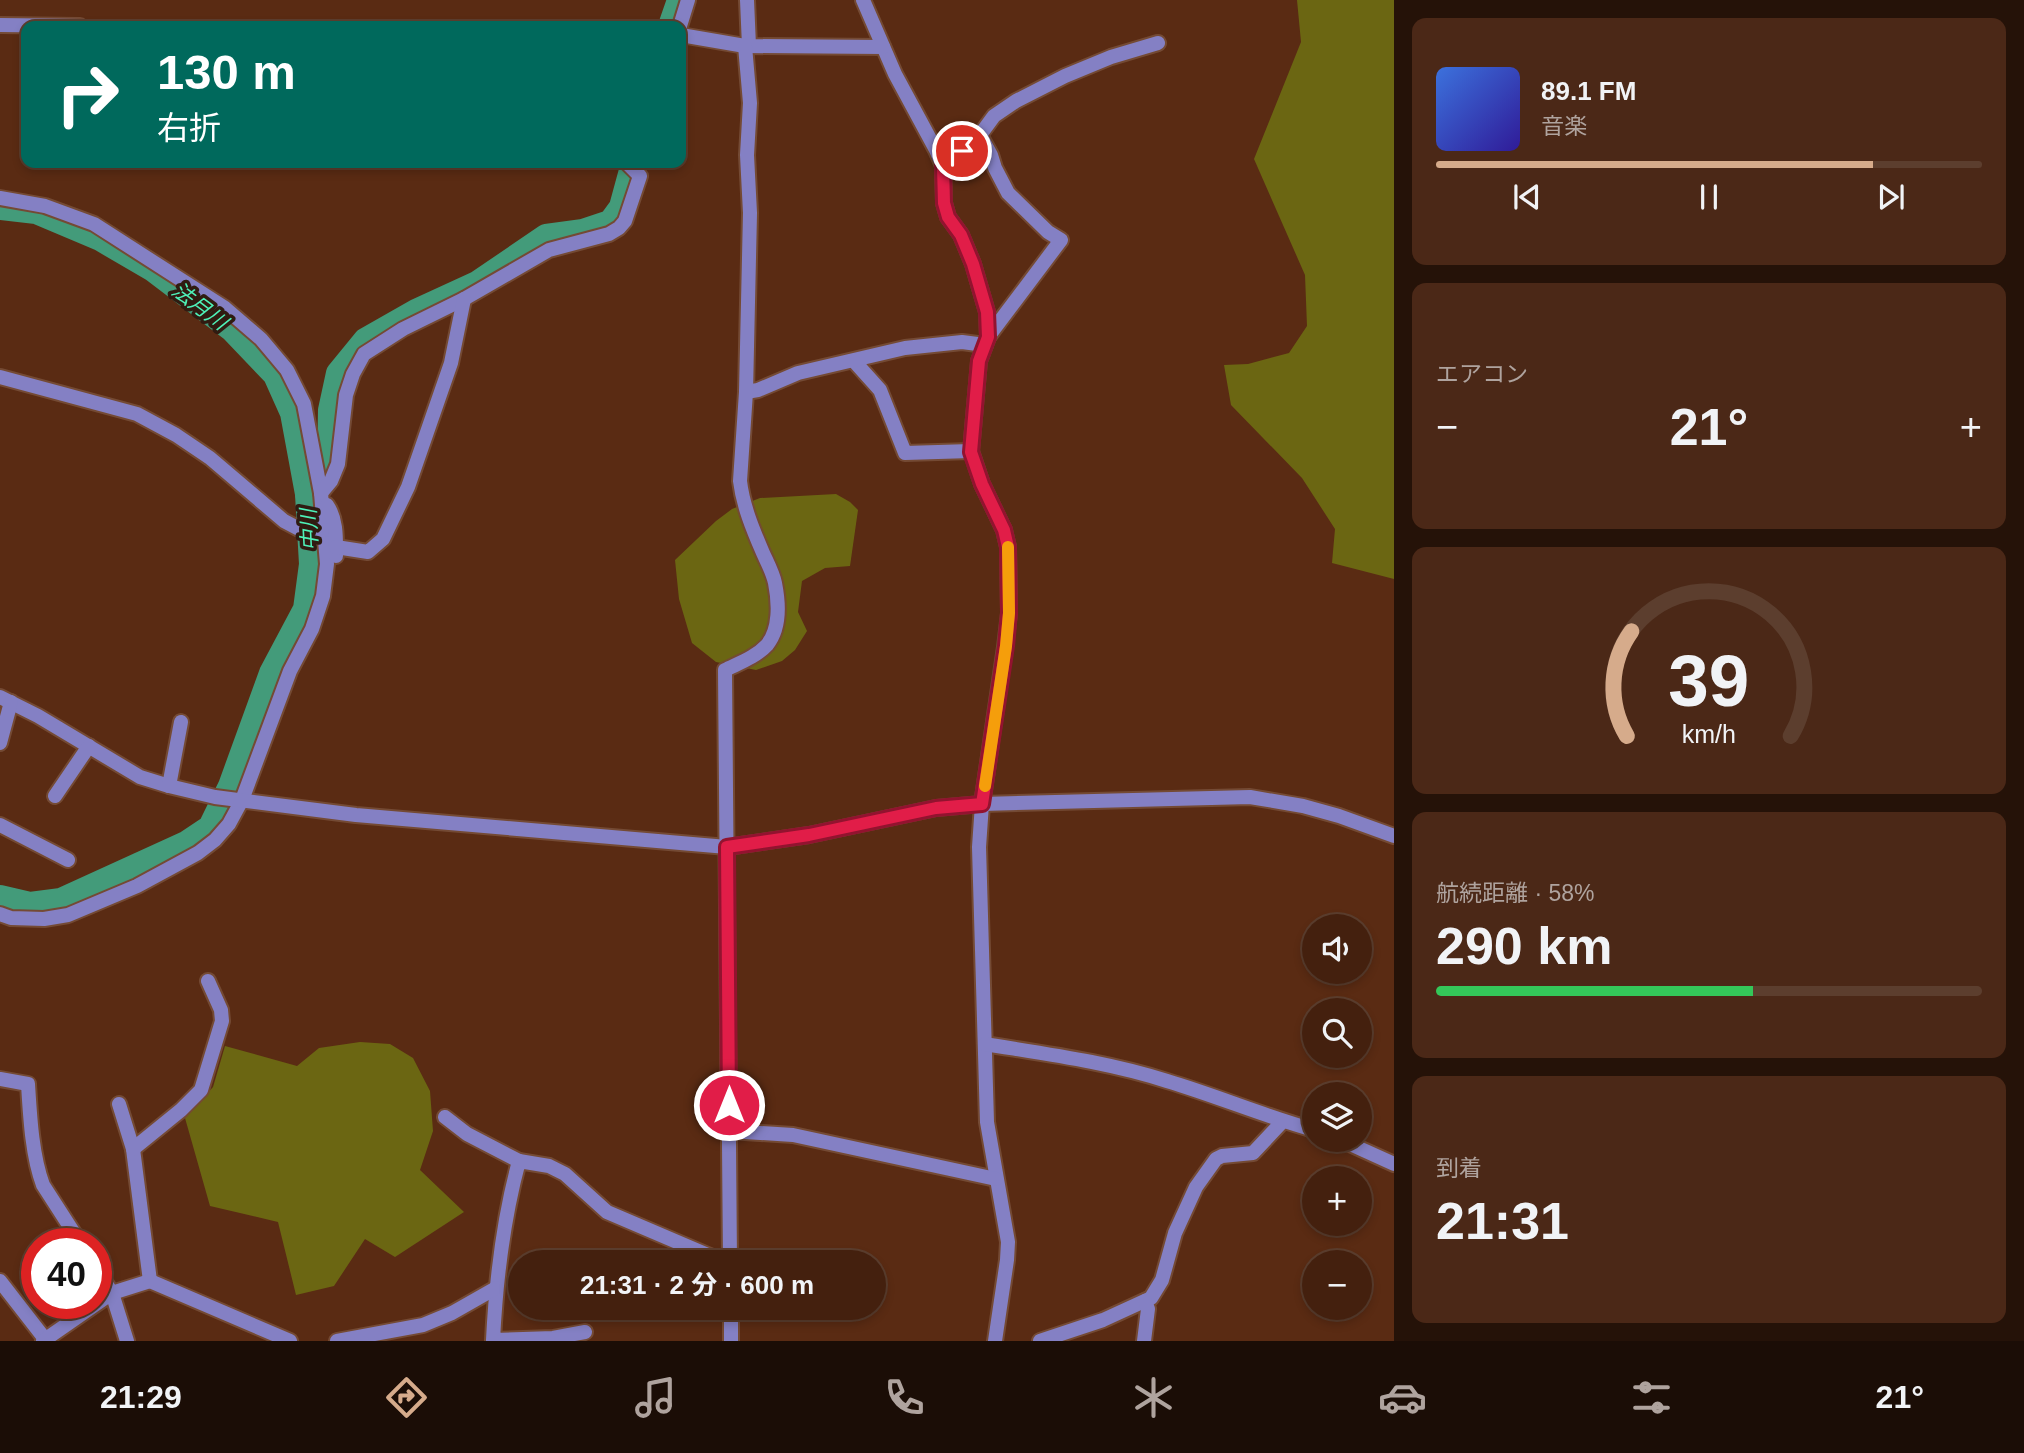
<!DOCTYPE html>
<html lang="ja">
<meta charset="utf-8">
<style>
body{margin:0;font-family:Arial,"Noto Sans JP",sans-serif;background:#4b2817;color:#f1f3f6;height:100vh;display:flex;flex-direction:column;font-size:26px;white-space:nowrap}
*{box-sizing:border-box;margin:0}
p{font-size:23px;color:#afa39e}
.icon{flex:none;width:38px;height:38px;fill:none;stroke:currentColor;stroke-width:2;stroke-linecap:round;stroke-linejoin:round}
.map{position:relative;flex:1;overflow:hidden}
.details{display:flex;flex-direction:column;gap:18px;padding:18px;background:#251208;width:630px}
.details>*{flex:none}
.hud{position:absolute;left:21px;top:21px;width:665px;height:147px;border-radius:14px;box-shadow:0 4px 10px #0003,0 0 0 2px #5c3e2e;background:#00695c;color:#fff;overflow:hidden}
.fabs{position:absolute;left:1302px;top:914px;display:grid;gap:14px}
.fabs a{display:grid;place-items:center;width:70px;height:70px;border-radius:50%;background:#44200e;box-shadow:0 4px 10px #0003,0 0 0 2px #5c3e2e;font-size:35px}
.speed{position:absolute;left:21px;top:1228px;display:flex;gap:14px;font-size:35px;font-weight:700;text-align:center}
.speed>*{display:grid;place-content:center;width:91px;height:91px;border-radius:50%;background:#44200e;box-shadow:0 4px 10px #0003,0 0 0 2px #5c3e2e;line-height:1}
.speed .limit{border:10px solid #d22;background:#fff;color:#111}
.pin{position:absolute;display:grid;place-items:center;width:60px;height:60px;color:#fff;margin:-30px;border:4px solid #fff;border-radius:50%;box-shadow:0 2px 7px #0007}
.me{position:absolute;width:77px;margin:-38px;rotate:0deg;stroke-linejoin:round;filter:drop-shadow(0 0 5px #0008)}
.turn{display:flex;align-items:center;gap:24px;height:147px;padding:0 21px;font-size:32px}
.turn .icon{width:91px;height:91px;stroke-width:2.5}
.turn b{display:block;font-size:49px;line-height:60px}
.big{font-size:52px;font-weight:700;line-height:1.1}
.details .card{flex:1;display:flex;flex-direction:column;justify-content:center;gap:10px;min-width:0;padding:0 24px;border-radius:14px;background:#4b2817}
.details .dial{align-items:center;gap:0}
.dial svg{height:182px;overflow:visible;fill:none;stroke:#5c3e2e;stroke-width:7;stroke-linecap:round;text-anchor:middle}
.dial text{fill:#f1f3f6;stroke:none}
.song{display:flex;align-items:center;gap:21px}
.cover{width:84px;height:84px;border-radius:10px;background:linear-gradient(135deg,hsl(220 70% 55%),hsl(250 70% 35%))}
.played{height:7px;border-radius:4px;background:linear-gradient(90deg,#d6ab8b 80%,#5c3e2e 80%)}
.keys{display:flex;justify-content:space-around;direction:ltr}
.heat{display:flex;justify-content:space-between;align-items:center;font-size:38px;direction:ltr}
.charge{height:10px;border-radius:5px;background:linear-gradient(90deg,#34c759 58%,#5c3e2e 0)}
.trip{position:absolute;left:508px;top:1250px;width:378px;height:70px;border-radius:35px;background:#44200e;box-shadow:0 4px 10px #0003,0 0 0 2px #5c3e2e;font-weight:700;line-height:70px;text-align:center}
.tab-bar{display:flex;height:112px;justify-content:space-around;align-items:center;background:#1b0d06;color:#afa39e}
.tab-bar .icon{width:49px;height:49px}
.tab-bar .active{color:#d6ab8b}
.tab-bar b{font-size:32px;color:#f1f3f6}
main{display:flex;flex:1;min-height:0}
.map>svg:first-child{display:block}
.forest{fill:#6b6612}
.lines{fill:none;stroke-linecap:round;stroke-linejoin:round}
.river{stroke:#439b7a;stroke-width:24}
.minor-casing{stroke:#744a34;stroke-width:18}
.minor{stroke:#8480c4;stroke-width:14}
.route-casing{stroke:#92132f;stroke-width:18}
.route{stroke:#e11d48;stroke-width:12}
.slow{stroke:#f59e0b;stroke-width:12}
.labels{text-anchor:middle;dominant-baseline:central;stroke-width:7;stroke-linejoin:round;paint-order:stroke}
.water-label{font-size:21px;font-style:italic;fill:#4ef1b8;stroke:#301b11}
</style>
<main>
<div class="map">
<svg width="1394" height="1341" viewBox="0 0 1394 1341">
<rect width="100%" height="100%" fill="#5a2b13"/>
<g class="forest">
<path d="M1297 0H1394V579L1332 563 1335 529 1302 478 1231 405 1224 365 1248 364 1289 353 1307 326 1305 275 1254 159 1301 42Z"/>
<path d="M836 494 850 502 858 510 850 566 825 568 802 581 798 612 807 631 795 650 782 661 756 670 716 662 692 643 679 599 675 560 716 521 732 509 760 498Z"/>
<path d="M360 1042 390 1044 413 1058 430 1091 433 1131 420 1170 464 1212 395 1257 365 1239 334 1286 296 1295 278 1222 210 1206 185 1118 213 1087 225 1046 297 1066 319 1048Z"/>
</g>
<g class="lines">
<g class="river">
<path d="M670 26 679 0"/>
<path d="M0 208 36 212 100 239 153 270 232 330 275 375 292 413 307 494 311 564 305 609 271 673 230 786 210 827 186 843 61 900 30 904 0 897"/>
<path d="M307 494 329 461 330 410 338 373 365 340 416 311 477 283 546 236 583 231 610 222 621 207 633 163"/>
</g>
<defs>
<g id="minor">
<path d="M747 0 749 46"/>
<path d="M863 0 895 74 936 150 943 166 944 203 948 217 961 235 973 264 987 312 988 337 979 361 971 451 982 484 1004 530 1008 547 1009 613 1005 647 982 804 979 847 987 1122 1008 1242 1007 1260 995 1341"/>
<path d="M0 25 80 26"/>
<path d="M680 26 688 0"/>
<path d="M681 35 745 46 883 47"/>
<path d="M980 135 991 155 995 168 1008 193 1048 232 1061 240 988 337"/>
<path d="M943 166 980 135 994 116 1016 101 1065 76 1111 57 1158 43"/>
<path d="M0 198 45 206 94 224 225 308 261 339 287 370 304 404 321 493 327 564 323 596 312 629 290 671 242 800 229 824 215 840 198 853 137 886 68 915 44 919 11 918 0 914"/>
<path d="M854 361 880 390 905 453 971 451"/>
<path d="M0 377 137 414 176 435 210 458 284 521 303 531 324 530"/>
<path d="M746 392 758 390 798 373 905 348 962 342 985 345"/>
<path d="M321 493 331 481 338 464 346 395 353 374 364 354 403 329 464 299 549 250 609 234 619 228 625 221 640 176 627 163"/>
<path d="M327 505C337 519 336 539 336 556"/>
<path d="M336 547 368 552 383 539 408 487 451 363 464 299"/>
<path d="M0 697 38 716 140 777 169 786 215 797 356 815 727 847 809 835 936 808 982 804 1250 797 1303 806 1339 816 1394 836"/>
<path d="M0 743 11 702"/>
<path d="M169 786 181 722"/>
<path d="M55 796 89 746"/>
<path d="M0 825 68 860"/>
<path d="M985 1044C1046 1054 1108 1062 1167 1081 1217 1096 1264 1116 1314 1130"/>
<path d="M0 1079 28 1084C30 1116 32 1156 43 1185L81 1244"/>
<path d="M119 1104 133 1149 150 1281"/>
<path d="M445 1117 467 1134 519 1161"/>
<path d="M729 1131 793 1135 996 1179"/>
<path d="M1339 1139 1394 1164"/>
<path d="M133 1149 181 1110 201 1090 222 1021 221 1010 208 981"/>
<path d="M730 1262 725 670C739 663 756 657 767 645 780 629 779 603 775 583 773 573 767 562 763 553 753 530 743 506 740 481L746 392 750 213 747 155 750 103 745 46"/>
<path d="M96 1268 112 1293 127 1341"/>
<path d="M0 1281 45 1339"/>
<path d="M731 1307V1341"/>
<path d="M585 1332 553 1338 493 1340C496 1280 503 1220 519 1161L549 1166 565 1174 607 1212 724 1262"/>
<path d="M43 1341 112 1293 150 1281 290 1341"/>
<path d="M337 1341 423 1325 452 1313 496 1288"/>
<path d="M1040 1341 1103 1320 1151 1298 1162 1280 1175 1233 1196 1187 1216 1159 1222 1156 1253 1153 1283 1121"/>
<path d="M1144 1341 1148 1309 1145 1301"/>
</g>
</defs>
<use href="#minor" class="minor-casing"/>
<use href="#minor" class="minor"/>
</g>
<g class="lines">
<defs>
<path id="route" d="M729 1105 727 847 809 835 936 808 982 804 1006 646 1009 613 1008 547 1004 530 982 484 971 452 979 361 988 337 987 312 973 264 961 235 948 217 944 203 943 166 962 151"/>
</defs>
<use href="#route" class="route-casing"/>
<use href="#route" class="route"/>
<path class="slow" d="M985 786 1006 646 1009 613 1008 547"/>
</g>
<g class="labels">
<g class="water-label">
<text transform="translate(200 306) rotate(37)">法月川</text>
<text transform="translate(309 530) rotate(-93)">中川</text>
</g>
</g>
</svg>
<div class="fabs">
<a><svg class="icon" aria-label="sound" viewBox="0 0 24 24"><path d="M4 9h4l5-4v14l-5-4H4zM17 9q2 3 0 6"/></svg></a>
<a><svg class="icon" aria-label="search" viewBox="0 0 24 24"><circle cx="10" cy="10" r="6"/><path d="M15 15l6 6"/></svg></a>
<a><svg class="icon" aria-label="layers" viewBox="0 0 24 24"><path d="M12 4l9 5-9 5-9-5zM3 14l9 5 9-5"/></svg></a>
<a>+</a>
<a>−</a>
</div>
<div class="speed"><div class="limit">40</div></div>
<div class="pin" style="left:962px;top:151px;background:#d93025"><svg class="icon" aria-label="arrive" viewBox="0 0 24 24"><path d="M6 21V4h12l-3 4 3 4H6"/></svg></div>
<svg class="me" style="left:729px;top:1105px" viewBox="-20 -20 40 40"><circle r="17" fill="#e11d48" stroke="#fff" stroke-width="3"/><path d="M0-11L8 9 0 5-8 9z" fill="#fff"/></svg>
<div class="trip">21:31 · 2 分 · 600 m</div>
<div class="hud">
<div class="turn"><svg class="icon" aria-label="right" viewBox="0 0 24 24"><path d="M7 20v-9h11M14 6l5 5-5 5"/></svg><div><b>130 m</b>右折</div></div>
</div>
</div>
<section class="details">
<div class="card">
<div class="song"><i class="cover"></i><div><b>89.1 FM</b><p>音楽</p></div></div>
<div class="played"></div>
<div class="keys"><svg class="icon" aria-label="previous" viewBox="0 0 24 24"><path d="M18 5L8 12l10 7zM5 5v14"/></svg><svg class="icon" aria-label="pause" viewBox="0 0 24 24"><path d="M8 5v14M16 5v14"/></svg><svg class="icon" aria-label="next" viewBox="0 0 24 24"><path d="M6 5l10 7-10 7zM19 5v14"/></svg></div>
</div>
<div class="card"><p>エアコン</p>
<div class="heat"><a>−</a><b class="big">21°</b><a>+</a></div>
</div>
<div class="card dial"><svg viewBox="0 0 100 80">
<path d="M14 69A42 42 0 1 1 86 69"/>
<path d="M14 69A42 42 0 0 1 16 23" stroke="#d6ab8b"/>
<text x="50" y="56" font-size="32" font-weight="700">39</text>
<text x="50" y="72" font-size="11">km/h</text>
</svg></div>
<div class="card"><p>航続距離 · 58%</p><b class="big">290 km</b><div class="charge"></div></div>
<div class="card"><p>到着</p><b class="big">21:31</b></div>
</section>
</main>
<nav class="tab-bar">
<b>21:29</b>
<svg class="icon active" aria-label="directions" viewBox="0 0 24 24"><path d="M12 3l9 9-9 9-9-9zM9 14v-3h6M13 9l2 2-2 2"/></svg>
<svg class="icon" aria-label="music" viewBox="0 0 24 24"><path d="M9 18V5l10-2v13"/><circle cx="6" cy="18" r="3"/><circle cx="16" cy="16" r="3"/></svg>
<svg class="icon" aria-label="phone" viewBox="0 0 24 24"><path d="M5 4h4l2 5-3 2q2 4 5 5l2-3 5 2v4C11 20 4 13 5 4z"/></svg>
<svg class="icon" aria-label="climate" viewBox="0 0 24 24"><path d="M12 3v18M4 7l16 10M4 17L20 7"/></svg>
<svg class="icon" aria-label="car" viewBox="0 0 24 24"><path d="M5 17H2v-5l4-1 3-4h7l3 4 3 1v5h-3M9 17h6M6 11h13"/><circle cx="7" cy="17" r="2"/><circle cx="17" cy="17" r="2"/></svg>
<svg class="icon" aria-label="filters" viewBox="0 0 24 24"><path d="M4 7h16M4 17h16"/><circle cx="9" cy="7" r="2"/><circle cx="15" cy="17" r="2"/></svg>
<b>21°</b>
</nav>
